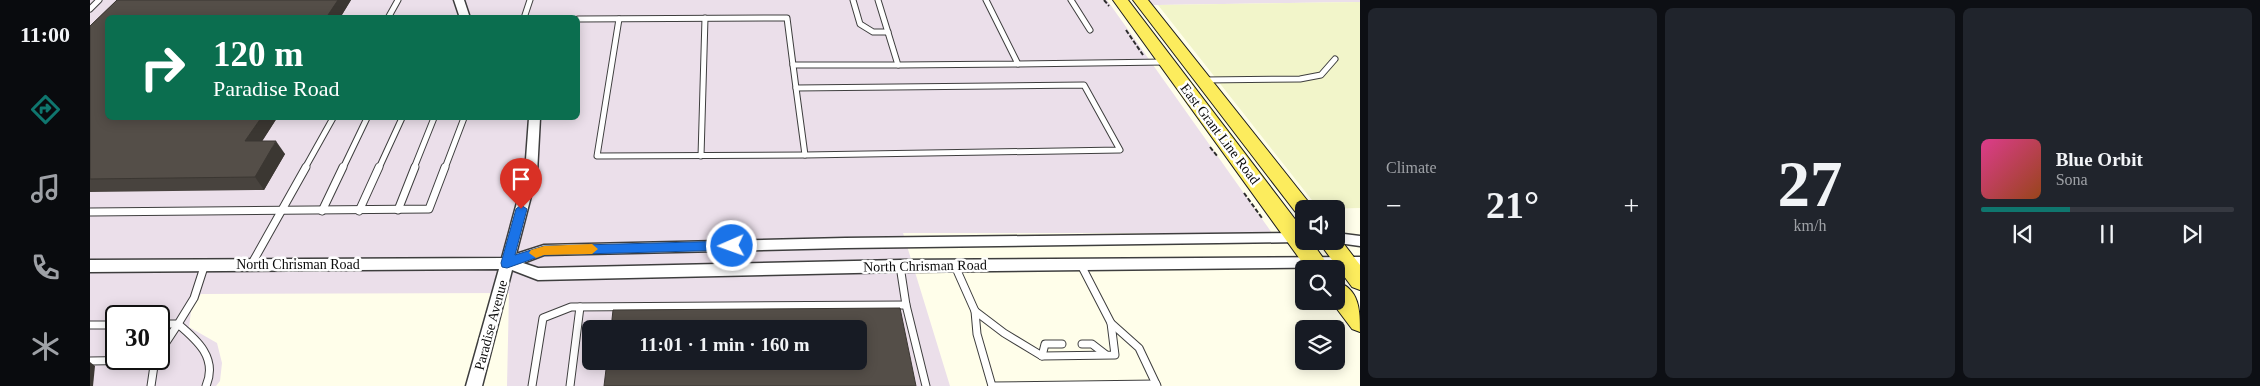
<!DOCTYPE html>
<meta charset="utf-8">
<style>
body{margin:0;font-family:Georgia,serif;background:#20242c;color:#f1f3f6;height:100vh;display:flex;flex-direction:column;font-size:19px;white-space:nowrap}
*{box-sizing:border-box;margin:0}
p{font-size:16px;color:#9ea1a6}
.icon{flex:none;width:28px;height:28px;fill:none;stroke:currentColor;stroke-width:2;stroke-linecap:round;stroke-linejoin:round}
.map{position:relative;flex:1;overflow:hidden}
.drawer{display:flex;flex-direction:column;gap:8px;padding:8px;background:#0d0f14;width:900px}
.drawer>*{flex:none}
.top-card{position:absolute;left:15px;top:15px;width:475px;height:105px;border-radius:8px;box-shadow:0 2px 12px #0003;background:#0b6e4f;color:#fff;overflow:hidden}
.fabs{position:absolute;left:1205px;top:200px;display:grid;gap:10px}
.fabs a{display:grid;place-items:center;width:50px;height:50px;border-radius:8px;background:#171b24;box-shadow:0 2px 12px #0003;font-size:25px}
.speed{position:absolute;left:15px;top:305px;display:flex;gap:10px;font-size:25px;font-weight:700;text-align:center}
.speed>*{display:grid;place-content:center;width:65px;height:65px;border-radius:50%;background:#171b24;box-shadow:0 2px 12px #0003;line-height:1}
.speed .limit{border:2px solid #111;border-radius:8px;background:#fff;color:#111}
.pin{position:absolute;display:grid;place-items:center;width:42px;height:42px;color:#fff;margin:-51px -21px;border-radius:50% 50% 50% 0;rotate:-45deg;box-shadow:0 0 5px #0007}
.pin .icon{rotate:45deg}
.me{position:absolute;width:55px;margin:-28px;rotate:268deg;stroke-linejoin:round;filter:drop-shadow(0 0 4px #0008)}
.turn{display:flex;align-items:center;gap:18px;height:105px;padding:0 25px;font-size:22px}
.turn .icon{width:65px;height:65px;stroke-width:2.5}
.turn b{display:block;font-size:35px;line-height:42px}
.big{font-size:38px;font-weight:800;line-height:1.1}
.drawer .card{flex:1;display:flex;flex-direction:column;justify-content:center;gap:8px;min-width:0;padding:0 18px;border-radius:8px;background:#20242c}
.drawer .dial{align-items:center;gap:0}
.dial b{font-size:65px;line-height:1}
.song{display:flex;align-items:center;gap:15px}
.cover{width:60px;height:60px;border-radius:8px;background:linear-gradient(135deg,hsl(330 70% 55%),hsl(20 70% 35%))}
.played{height:5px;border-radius:2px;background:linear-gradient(90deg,#0f766e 35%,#363941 35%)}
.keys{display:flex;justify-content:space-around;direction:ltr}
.heat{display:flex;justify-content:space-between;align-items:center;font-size:28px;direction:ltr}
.drawer .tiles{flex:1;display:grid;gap:8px;grid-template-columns:repeat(3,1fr)}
.trip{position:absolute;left:492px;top:320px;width:285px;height:50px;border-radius:8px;background:#171b24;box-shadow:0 2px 12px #0003;font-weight:800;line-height:50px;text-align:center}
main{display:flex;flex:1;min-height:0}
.tab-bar{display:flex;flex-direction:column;width:90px;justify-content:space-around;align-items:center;background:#090b0e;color:#9ea1a6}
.tab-bar .icon{width:35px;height:35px}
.tab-bar .selected{color:#0f766e}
.tab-bar b{font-size:22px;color:#f1f3f6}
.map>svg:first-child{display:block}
.industrial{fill:#ebdfea;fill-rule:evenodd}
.farmland{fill:#f2f5ca}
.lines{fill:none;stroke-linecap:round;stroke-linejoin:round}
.lane-far1-casing{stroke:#3e3e3e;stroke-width:7}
.lane-casing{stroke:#3e3e3e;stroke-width:9}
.street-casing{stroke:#3e3e3e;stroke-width:3}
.primary-casing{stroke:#1c1c1c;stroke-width:2}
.path{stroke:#2d2d2d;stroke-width:2;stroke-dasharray:4.5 2;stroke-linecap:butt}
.lane-far1{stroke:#fff;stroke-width:5}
.lane{stroke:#fff;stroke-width:7}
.street{fill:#fff;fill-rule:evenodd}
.primary{fill:#fcec5d;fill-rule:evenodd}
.wall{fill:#48433e}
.shaded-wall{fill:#3b3732}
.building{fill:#544e48;stroke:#3b3732}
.route{fill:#1a73e8;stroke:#114b97}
.slow{fill:#f59e0b}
.labels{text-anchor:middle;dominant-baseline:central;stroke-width:5;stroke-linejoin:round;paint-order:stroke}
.street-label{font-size:14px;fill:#0b0b0b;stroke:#fff}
</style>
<main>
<nav class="tab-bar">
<b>11:00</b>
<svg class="icon selected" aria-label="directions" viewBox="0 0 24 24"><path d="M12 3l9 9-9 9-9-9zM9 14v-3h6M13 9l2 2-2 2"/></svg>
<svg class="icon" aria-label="music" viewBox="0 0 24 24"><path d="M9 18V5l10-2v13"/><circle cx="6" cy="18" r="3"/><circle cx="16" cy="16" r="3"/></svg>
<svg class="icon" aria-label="phone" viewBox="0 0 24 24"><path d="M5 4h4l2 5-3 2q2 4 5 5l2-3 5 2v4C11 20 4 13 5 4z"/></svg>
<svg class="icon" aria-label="climate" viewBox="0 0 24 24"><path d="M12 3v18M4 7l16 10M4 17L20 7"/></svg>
</nav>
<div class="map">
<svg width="1270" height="386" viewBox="0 0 1270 386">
<rect width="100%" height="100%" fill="#fffeea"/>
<g class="industrial">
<path d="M0 0H1017L1182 233H813L860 386H417L419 293 111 294 101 311 99 327 127 343 132 363 130 381 126 386H0ZM18 18H488V118H18ZM26 316H69V359H26ZM501 329H769V361H501Z"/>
<path d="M1057 0H1270V2L1068 5H1060Z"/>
</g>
<path class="farmland" d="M1270 2V208L1229 209 1068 5Z"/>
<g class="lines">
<defs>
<g id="lane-far1">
<path d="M763 0 770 24 783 32H798"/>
<path d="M788 0 808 65 928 64 896 0"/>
<path d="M981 0 1000 30"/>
<path d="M0 9 9 0"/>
<path d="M298 18 308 0"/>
<path d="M434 18 440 0"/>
<path d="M488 19 697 18 703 65H808"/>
<path d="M529 19 507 156 715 155"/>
<path d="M928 64 1075 62"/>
<path d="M703 65 706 88"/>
<path d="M1114 80 1210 79 1231 75 1245 59"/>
<path d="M994 85 1030 150 715 155 706 88Z"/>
<path d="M611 156 615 18"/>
<path d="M215 168 243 118"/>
<path d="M253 168 277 118"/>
<path d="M289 168 312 118"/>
<path d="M324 168 344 118"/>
<path d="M355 168 374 118"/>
</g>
<g id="lane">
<path d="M308 210 325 167"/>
<path d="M232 211 253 167"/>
<path d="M269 211 289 167"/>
<path d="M0 212 339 209 355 167"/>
<path d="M161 265 216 167"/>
<path d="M810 266 816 305 836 386"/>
<path d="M865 266 885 311 914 333 952 356 1025 355 1021 323 991 265"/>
<path d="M885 311 887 334 902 386"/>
<path d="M1021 323 1049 348 1067 386"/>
<path d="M69 324H88L104 298 115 264"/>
<path d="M0 325H26"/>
<path d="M992 344H1002L1015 354"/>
<path d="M69 353 88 324C107 340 128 358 116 386"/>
<path d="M952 356 955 344H972"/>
<path d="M0 361 64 360"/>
<path d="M61 386 65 359"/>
<path d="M442 386 453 318 481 307 816 305"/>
<path d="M480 386 490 307"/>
<path d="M902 386 1066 384"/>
</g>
<g id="street">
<path d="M364 0H374L380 18H370Z"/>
<path d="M439 118H450L447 173 426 254 454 245 755 238 1214 233V241L1210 242 755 248 454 255 433 263 448 268 810 260 1270 257V267L810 272 448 280 422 270 392 386H376L409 269 0 272V260L412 258 435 173Z"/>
<path d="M1246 233 1270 236V246L1241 242 1246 241Z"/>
</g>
<g id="primary">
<path d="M1023 0H1038L1214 231V241H1221L1241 269H1217Z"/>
<path d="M1043 0H1058L1224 209H1214V217L1207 214Z"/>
<path d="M1247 235 1270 265V290L1262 287 1228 241H1246Z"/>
<path d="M1246 281C1270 289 1270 311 1270 332L1262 329 1241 301H1246Z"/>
</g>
</defs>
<use href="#lane-far1" class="lane-far1-casing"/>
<use href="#lane" class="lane-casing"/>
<use href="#street" class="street-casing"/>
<use href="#primary" class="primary-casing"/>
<g class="path">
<path d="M1014 0 1019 6"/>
<path d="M1036 30 1053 55"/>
<path d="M1120 147 1128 157"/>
<path d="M1154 193 1172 218"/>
<path d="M1210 273 1214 279"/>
</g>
<use href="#lane-far1" class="lane-far1"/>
<use href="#lane" class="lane"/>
<use href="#street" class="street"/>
<use href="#primary" class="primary"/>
</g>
<path class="wall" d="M27 0H261L250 18H18V118H187L172 141 195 154 174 190 0 192V26Z"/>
<g class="shaded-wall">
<path d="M248 0H261L250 18H236Z"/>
<path d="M171 118H187L164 154 155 141Z"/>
<path d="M186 141 195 154 174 190 165 177Z"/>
<path d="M0 362 5 366 3 386H0Z"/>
</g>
<g class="building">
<path d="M27 0H248L236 18H18V118H171L155 141H186L165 177 0 179V26Z"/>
<path d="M810 308 826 386H514L517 361H769V329H521L523 310Z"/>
</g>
<path class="route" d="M431 205 437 209 425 255 454 246 642 241 648 246 642 250 454 255 417 268 412 267 411 263 426 209Z"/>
<path class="slow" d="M502 244 508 249 502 254 454 255 446 258 439 253 441 250 454 246Z"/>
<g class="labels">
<g class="street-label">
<text transform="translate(1130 134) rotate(53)">East Grant Line Road</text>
<text x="208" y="264">North Chrisman Road</text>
<text transform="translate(835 266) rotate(-1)">North Chrisman Road</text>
<text transform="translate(401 325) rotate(-75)">Paradise Avenue</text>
</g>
</g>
</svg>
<div class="fabs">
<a><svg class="icon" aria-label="sound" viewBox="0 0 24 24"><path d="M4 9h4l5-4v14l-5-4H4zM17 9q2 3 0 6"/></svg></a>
<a><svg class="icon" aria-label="search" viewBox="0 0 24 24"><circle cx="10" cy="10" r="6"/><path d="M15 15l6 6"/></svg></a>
<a><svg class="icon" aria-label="layers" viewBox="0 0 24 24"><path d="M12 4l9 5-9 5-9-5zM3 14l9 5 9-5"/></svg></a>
</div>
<div class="speed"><div class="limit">30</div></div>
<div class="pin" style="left:431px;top:209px;background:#d93025"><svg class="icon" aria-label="arrive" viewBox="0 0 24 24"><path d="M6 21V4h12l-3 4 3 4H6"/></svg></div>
<svg class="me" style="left:642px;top:246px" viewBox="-20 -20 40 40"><circle r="17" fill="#1a73e8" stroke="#fff" stroke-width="3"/><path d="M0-11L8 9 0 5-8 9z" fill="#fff"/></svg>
<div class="trip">11:01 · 1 min · 160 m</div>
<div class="top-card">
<div class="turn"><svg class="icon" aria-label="right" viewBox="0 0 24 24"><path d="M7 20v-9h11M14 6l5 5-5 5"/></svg><div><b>120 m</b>Paradise Road</div></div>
</div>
</div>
<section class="drawer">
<div class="tiles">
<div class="card"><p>Climate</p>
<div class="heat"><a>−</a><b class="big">21°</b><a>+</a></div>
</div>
<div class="card dial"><b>27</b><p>km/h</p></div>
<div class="card">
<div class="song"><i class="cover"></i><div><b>Blue Orbit</b><p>Sona</p></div></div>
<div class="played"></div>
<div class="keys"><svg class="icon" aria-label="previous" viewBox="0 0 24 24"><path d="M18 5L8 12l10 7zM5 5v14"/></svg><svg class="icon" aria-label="pause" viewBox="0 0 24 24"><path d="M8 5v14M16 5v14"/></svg><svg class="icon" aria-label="next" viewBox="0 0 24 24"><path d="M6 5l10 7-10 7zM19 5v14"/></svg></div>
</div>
</div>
</section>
</main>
